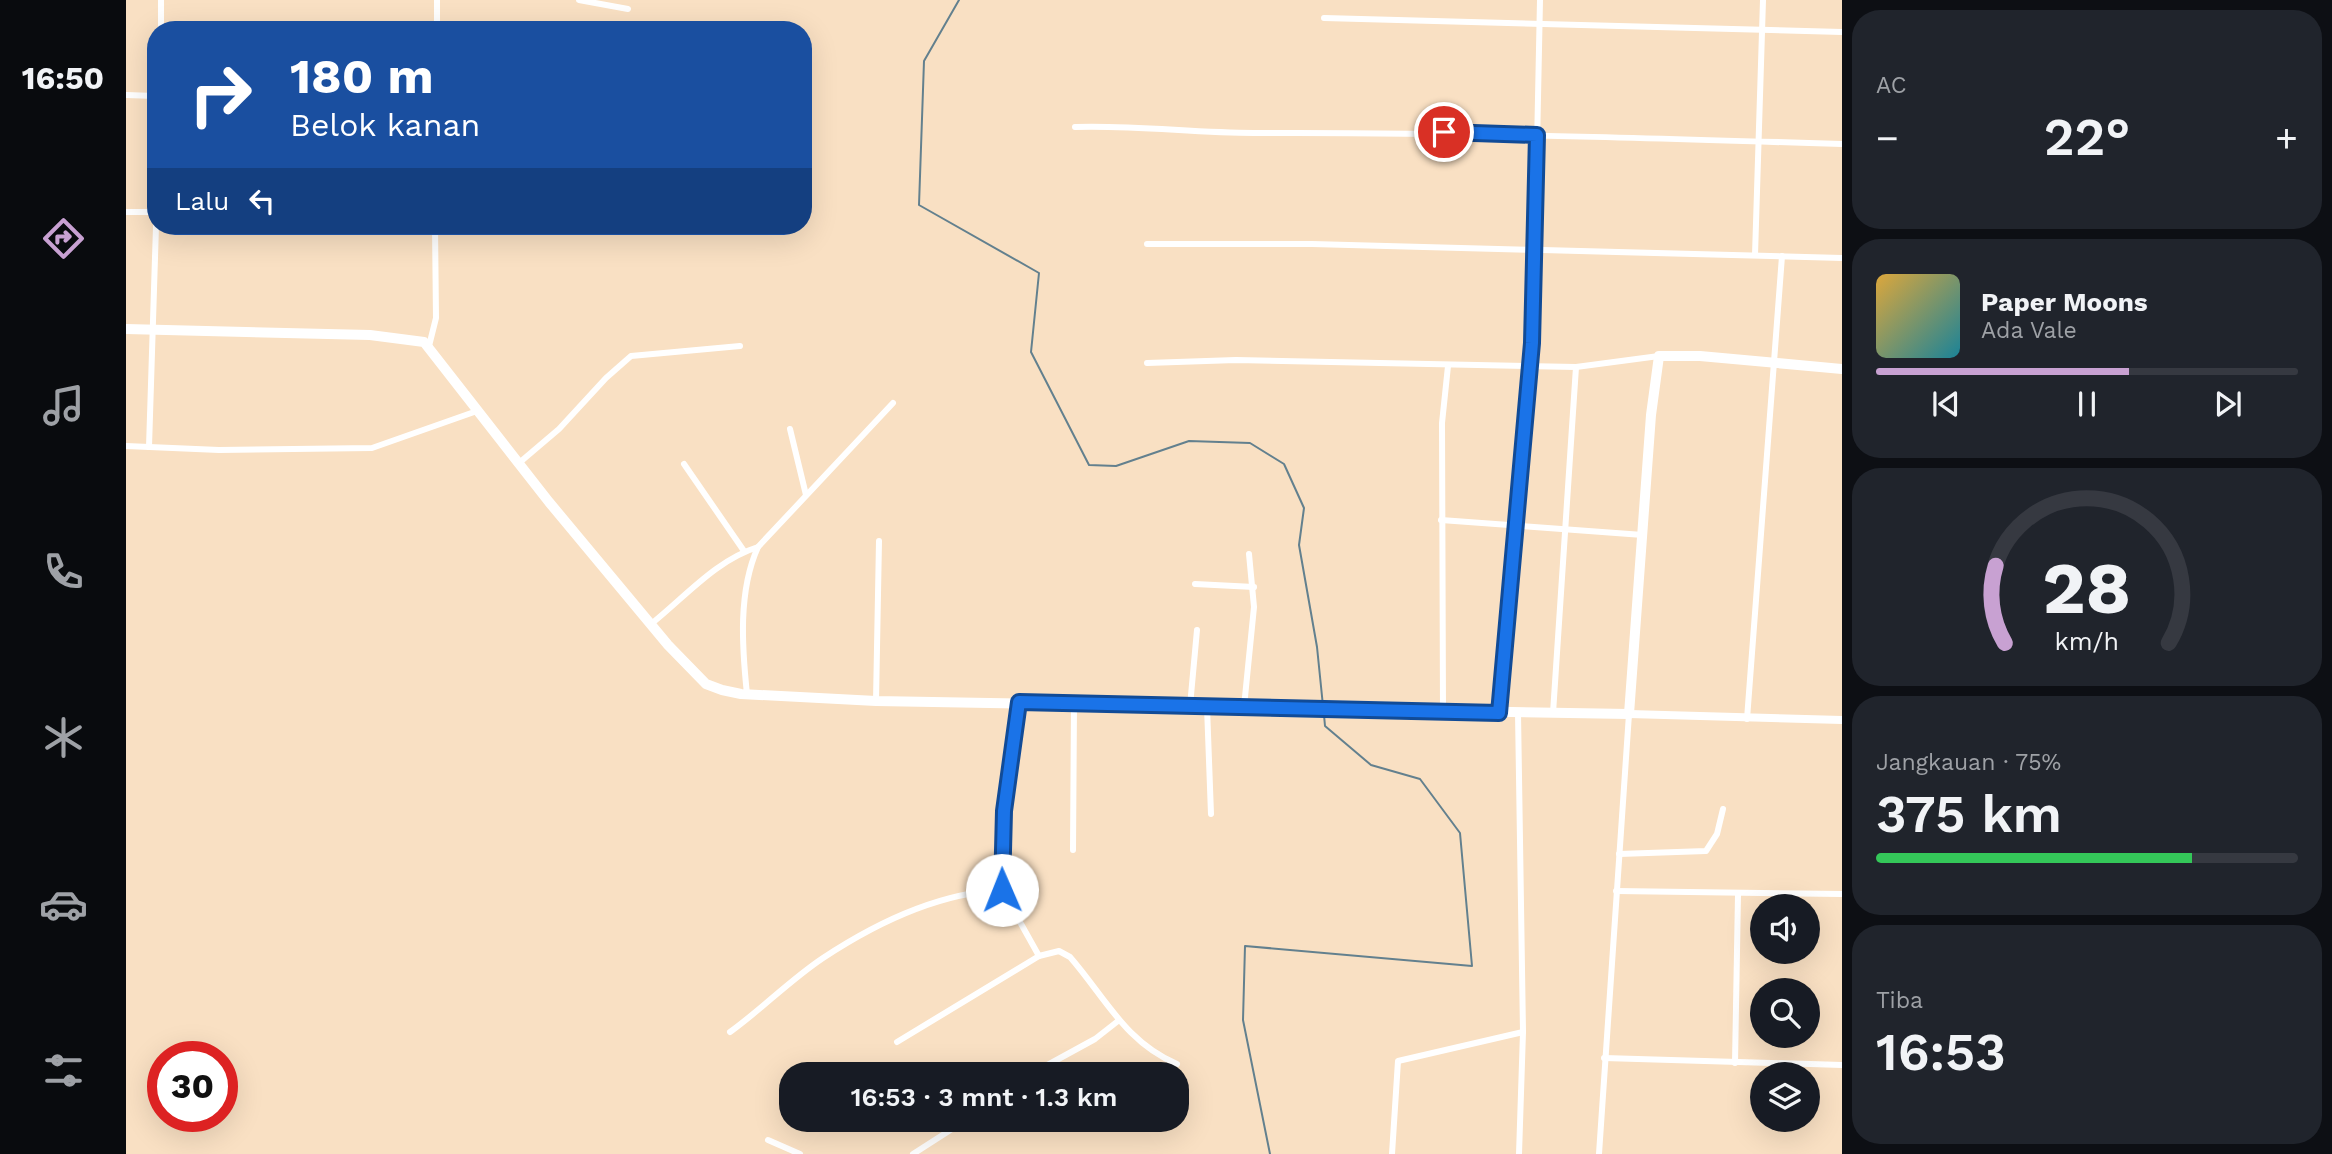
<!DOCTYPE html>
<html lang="id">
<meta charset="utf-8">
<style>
body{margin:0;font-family:"Work Sans",sans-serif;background:#20242c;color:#f1f3f6;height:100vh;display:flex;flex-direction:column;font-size:26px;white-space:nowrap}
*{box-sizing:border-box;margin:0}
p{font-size:23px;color:#9ea1a6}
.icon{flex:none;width:38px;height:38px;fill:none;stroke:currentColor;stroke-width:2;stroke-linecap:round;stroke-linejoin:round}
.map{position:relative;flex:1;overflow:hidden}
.panel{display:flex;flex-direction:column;gap:10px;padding:10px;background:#0d0f14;width:490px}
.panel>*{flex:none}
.top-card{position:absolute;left:21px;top:21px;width:665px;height:214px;border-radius:28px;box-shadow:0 7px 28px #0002;background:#1a4fa0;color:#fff;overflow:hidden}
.controls{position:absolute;left:1624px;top:894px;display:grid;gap:14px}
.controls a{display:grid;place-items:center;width:70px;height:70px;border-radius:50%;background:#171b24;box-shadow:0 7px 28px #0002;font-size:35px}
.speed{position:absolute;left:21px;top:1041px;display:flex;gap:14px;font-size:35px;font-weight:700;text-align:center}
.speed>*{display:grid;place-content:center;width:91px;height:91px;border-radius:50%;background:#171b24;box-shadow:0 7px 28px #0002;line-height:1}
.speed .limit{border:10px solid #d22;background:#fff;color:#111}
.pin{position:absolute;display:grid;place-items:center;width:60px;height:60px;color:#fff;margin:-30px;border:4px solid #fff;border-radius:50%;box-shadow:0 2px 7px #0007}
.me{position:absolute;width:77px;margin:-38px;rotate:359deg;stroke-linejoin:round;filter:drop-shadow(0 0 5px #0008)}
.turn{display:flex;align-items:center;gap:24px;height:147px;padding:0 28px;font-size:32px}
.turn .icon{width:91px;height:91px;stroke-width:2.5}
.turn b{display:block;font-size:49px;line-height:60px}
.then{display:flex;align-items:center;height:66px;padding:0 28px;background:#0003;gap:14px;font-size:26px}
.big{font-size:52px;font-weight:600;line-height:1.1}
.panel .tile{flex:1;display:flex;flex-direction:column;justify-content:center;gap:10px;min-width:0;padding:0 24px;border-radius:28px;background:#20242c}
.panel .dial{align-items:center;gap:0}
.dial svg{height:182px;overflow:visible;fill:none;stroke:#363941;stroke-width:7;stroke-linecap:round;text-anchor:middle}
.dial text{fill:#f1f3f6;stroke:none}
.song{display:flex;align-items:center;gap:21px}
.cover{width:84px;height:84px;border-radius:10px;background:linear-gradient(135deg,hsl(40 70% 55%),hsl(190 70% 35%))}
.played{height:7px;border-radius:4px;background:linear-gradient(90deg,#c8a1d2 60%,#363941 60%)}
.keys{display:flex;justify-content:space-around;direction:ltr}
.heat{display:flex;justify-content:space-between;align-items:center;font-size:38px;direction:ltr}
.charge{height:10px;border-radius:5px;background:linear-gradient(90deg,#34c759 75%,#363941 0)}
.trip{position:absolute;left:653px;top:1062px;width:410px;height:70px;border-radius:28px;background:#171b24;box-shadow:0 7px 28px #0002;font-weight:600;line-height:70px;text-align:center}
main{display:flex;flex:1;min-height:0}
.tabs{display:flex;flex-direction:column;width:126px;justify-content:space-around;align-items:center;background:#090b0e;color:#9ea1a6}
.tabs .icon{width:49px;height:49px}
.tabs .active{color:#c8a1d2}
.tabs b{font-size:32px;color:#f1f3f6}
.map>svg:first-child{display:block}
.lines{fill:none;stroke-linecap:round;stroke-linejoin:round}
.stream{stroke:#63808e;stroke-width:2}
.street{stroke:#fff;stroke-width:6}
.secondary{stroke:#fff;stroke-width:8}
.highway{stroke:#fff;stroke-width:10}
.route-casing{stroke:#114b97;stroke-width:18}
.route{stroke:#1a73e8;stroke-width:12}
</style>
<main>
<nav class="tabs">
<b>16:50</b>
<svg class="icon active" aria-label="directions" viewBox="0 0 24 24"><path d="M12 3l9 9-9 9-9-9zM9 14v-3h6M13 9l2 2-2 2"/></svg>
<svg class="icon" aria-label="music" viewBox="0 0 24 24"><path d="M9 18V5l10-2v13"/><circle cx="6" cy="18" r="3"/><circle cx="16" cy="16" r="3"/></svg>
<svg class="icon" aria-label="phone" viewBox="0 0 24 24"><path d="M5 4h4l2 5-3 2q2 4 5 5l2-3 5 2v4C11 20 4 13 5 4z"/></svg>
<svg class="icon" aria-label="climate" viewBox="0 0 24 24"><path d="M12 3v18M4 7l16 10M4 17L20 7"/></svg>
<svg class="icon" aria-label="car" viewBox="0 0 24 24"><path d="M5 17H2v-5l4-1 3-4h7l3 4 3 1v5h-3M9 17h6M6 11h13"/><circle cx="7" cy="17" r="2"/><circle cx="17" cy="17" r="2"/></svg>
<svg class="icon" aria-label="filters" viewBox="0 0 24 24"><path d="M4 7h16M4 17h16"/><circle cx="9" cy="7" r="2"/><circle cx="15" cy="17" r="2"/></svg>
</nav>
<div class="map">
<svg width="1716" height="1154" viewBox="0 0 1716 1154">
<rect width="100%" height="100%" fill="#f9e0c3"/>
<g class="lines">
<g class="stream">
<path d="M833 0 798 61 793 205 913 273 905 352 963 465 990 466 1063 441 1124 443 1158 464 1178 508 1173 545 1191 647 1197 706"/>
<path d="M1144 1154 1117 1020 1119 946 1346 966 1334 833 1294 779 1245 765 1199 726 1198 715"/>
</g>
<g class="street">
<path d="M311 0V30"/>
<path d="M453 0 502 9"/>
<path d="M1198 18 1716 32"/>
<path d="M35 30V0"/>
<path d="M0 95 30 96"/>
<path d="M949 127C1009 125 1068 133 1128 133 1324 132 1520 138 1716 144"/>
<path d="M0 212H30"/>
<path d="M1021 244H1186L1716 258"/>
<path d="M1629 255 1637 0"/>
<path d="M303 346 310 318 309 226"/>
<path d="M1021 363 1110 360 1450 367 1533 356"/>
<path d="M664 429 680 495"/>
<path d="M0 446 93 450 246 448 351 411"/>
<path d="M23 447 30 226"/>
<path d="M393 463 433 429 480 378 505 356 614 346"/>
<path d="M558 464 618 551"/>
<path d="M1315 520 1517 535"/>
<path d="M1069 584 1128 587"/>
<path d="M525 624C559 597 590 560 632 547L767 403"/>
<path d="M621 694C616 647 612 591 632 547"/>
<path d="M750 701 753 541"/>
<path d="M893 703 878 811 876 890 913 956"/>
<path d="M1064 706 1071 630"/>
<path d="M1081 707 1085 814"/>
<path d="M1118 707 1128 607 1123 554"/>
<path d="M1317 712 1316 423 1322 366"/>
<path d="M1373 713 1407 343 1414 0"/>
<path d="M1392 713 1397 1032 1393 1154"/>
<path d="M1427 713 1450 367"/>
<path d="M1621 719 1656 256"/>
<path d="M947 850 948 705"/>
<path d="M1493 854 1580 851 1591 834 1597 809"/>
<path d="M1490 891 1716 894"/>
<path d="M604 1032C636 1009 664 980 697 958 750 923 811 893 876 890"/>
<path d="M771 1042 913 956 933 951 944 957C979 997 999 1042 1051 1064"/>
<path d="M1478 1058 1716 1065"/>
<path d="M1609 1063 1612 895"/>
<path d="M905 1074 969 1039 992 1021"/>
<path d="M642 1140 674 1154"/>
<path d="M787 1154 840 1120"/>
<path d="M1266 1154 1272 1061 1397 1032"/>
<path d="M1473 1154 1503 714"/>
</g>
<path class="secondary" d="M1503 714 1716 720"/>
<path class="highway" d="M0 329 244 335 298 342 423 502 542 645 580 684 596 690 615 694 750 701 1503 714 1525 415 1533 356H1574L1716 369"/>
</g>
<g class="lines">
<defs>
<path id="route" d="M876 890 878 811 893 702 1373 713 1406 343 1411 135 1318 132"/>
</defs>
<use href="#route" class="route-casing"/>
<use href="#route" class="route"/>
</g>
</svg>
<div class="controls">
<a><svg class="icon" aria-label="sound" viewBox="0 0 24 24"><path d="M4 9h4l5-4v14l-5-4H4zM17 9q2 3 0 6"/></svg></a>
<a><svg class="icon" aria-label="search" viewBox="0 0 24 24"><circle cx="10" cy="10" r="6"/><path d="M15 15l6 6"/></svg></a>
<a><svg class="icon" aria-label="layers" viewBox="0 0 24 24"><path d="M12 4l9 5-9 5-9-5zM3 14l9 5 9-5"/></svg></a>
</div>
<div class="speed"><div class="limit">30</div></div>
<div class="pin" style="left:1318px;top:132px;background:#d93025"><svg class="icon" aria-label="arrive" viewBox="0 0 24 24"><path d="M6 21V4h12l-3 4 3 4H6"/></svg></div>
<svg class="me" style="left:876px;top:890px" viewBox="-20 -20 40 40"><circle r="19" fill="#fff"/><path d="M0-13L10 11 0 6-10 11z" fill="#1a73e8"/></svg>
<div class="trip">16:53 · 3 mnt · 1.3 km</div>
<div class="top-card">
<div class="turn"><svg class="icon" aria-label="right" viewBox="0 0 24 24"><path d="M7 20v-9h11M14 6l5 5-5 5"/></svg><div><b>180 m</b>Belok kanan</div></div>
<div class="then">Lalu<svg class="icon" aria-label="left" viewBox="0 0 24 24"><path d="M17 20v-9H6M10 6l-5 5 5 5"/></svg></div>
</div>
</div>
<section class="panel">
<div class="tile"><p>AC</p>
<div class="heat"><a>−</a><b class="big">22°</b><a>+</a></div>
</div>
<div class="tile">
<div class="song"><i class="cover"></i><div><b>Paper Moons</b><p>Ada Vale</p></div></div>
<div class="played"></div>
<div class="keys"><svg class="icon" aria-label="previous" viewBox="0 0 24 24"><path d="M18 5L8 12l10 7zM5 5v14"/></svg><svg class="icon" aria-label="pause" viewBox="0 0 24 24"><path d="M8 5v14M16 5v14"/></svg><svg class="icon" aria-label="next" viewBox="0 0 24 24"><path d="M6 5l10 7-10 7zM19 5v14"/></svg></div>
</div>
<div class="tile dial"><svg viewBox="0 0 100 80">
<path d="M14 69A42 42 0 1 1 86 69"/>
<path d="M14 69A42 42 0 0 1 10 35" stroke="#c8a1d2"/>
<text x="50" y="56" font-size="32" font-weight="700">28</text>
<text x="50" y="72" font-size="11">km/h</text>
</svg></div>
<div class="tile"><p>Jangkauan · 75%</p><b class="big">375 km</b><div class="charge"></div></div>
<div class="tile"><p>Tiba</p><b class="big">16:53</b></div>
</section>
</main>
